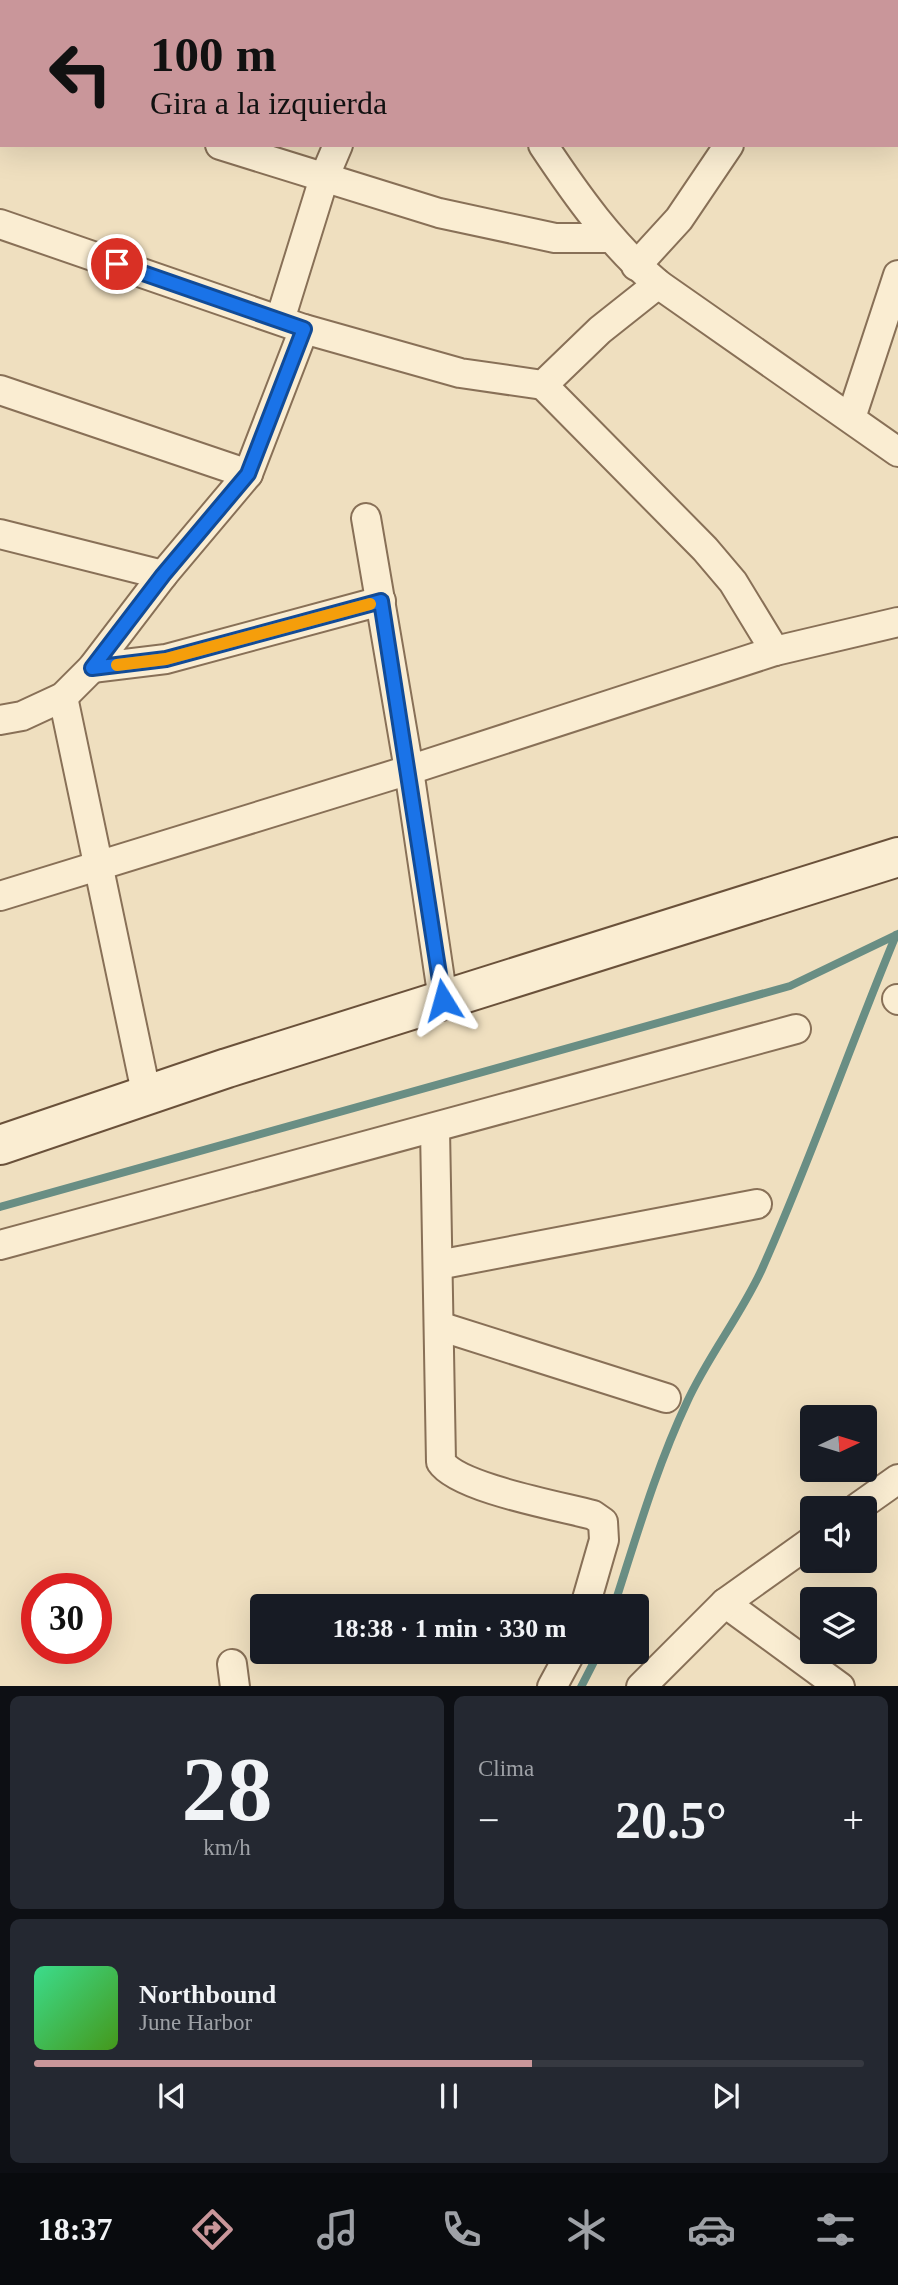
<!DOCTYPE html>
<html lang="es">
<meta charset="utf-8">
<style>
body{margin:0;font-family:"Times New Roman",serif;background:#242831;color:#f1f3f6;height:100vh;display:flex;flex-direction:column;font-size:26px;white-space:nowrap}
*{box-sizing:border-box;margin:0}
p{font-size:23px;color:#9ea1a6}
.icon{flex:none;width:38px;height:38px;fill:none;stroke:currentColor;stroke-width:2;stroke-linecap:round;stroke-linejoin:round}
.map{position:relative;height:1686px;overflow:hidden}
.details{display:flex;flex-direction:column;gap:10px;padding:10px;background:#0d0f14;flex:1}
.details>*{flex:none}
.hud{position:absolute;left:0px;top:0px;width:900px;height:147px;box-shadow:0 7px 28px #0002;background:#c9969a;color:#111;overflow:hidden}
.needle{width:46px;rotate:86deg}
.tools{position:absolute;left:800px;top:1405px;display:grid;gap:14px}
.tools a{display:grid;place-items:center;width:77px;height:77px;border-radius:7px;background:#171b24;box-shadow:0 7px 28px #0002;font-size:35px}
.speed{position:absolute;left:21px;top:1573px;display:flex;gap:14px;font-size:35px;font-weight:700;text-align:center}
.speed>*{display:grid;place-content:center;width:91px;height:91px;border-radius:50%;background:#171b24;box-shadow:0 7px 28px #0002;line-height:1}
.speed .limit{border:10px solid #d22;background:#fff;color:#111}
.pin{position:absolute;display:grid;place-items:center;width:60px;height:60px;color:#fff;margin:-30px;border:4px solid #fff;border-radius:50%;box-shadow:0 2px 7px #0007}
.me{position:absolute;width:77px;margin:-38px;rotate:352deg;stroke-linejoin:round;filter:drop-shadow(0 0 5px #0008)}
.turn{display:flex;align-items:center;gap:24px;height:147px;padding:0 35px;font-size:32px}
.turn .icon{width:91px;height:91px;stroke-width:2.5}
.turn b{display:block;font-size:49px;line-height:60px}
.big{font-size:52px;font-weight:600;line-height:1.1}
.details .widget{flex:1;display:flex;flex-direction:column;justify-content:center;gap:10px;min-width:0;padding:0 24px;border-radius:10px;background:#242831}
.details .dial{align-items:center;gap:0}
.dial b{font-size:91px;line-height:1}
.song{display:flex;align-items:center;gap:21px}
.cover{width:84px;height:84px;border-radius:10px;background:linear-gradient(135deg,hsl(150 70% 55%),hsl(100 70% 35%))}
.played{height:7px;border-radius:4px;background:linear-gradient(90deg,#c9969a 60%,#363941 60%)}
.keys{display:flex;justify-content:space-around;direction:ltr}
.heat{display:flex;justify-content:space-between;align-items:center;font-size:38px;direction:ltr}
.details .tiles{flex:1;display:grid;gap:10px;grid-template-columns:1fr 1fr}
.widget:last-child{grid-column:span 2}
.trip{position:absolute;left:250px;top:1594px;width:399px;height:70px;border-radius:7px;background:#171b24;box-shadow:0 7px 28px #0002;font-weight:600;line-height:70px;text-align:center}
.menu{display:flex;height:112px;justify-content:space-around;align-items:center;background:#090b0e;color:#9ea1a6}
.menu .icon{width:49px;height:49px}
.menu .selected{color:#c9969a}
.menu b{font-size:32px;color:#f1f3f6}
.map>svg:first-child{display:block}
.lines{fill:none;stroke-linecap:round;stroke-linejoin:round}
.stream{stroke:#698e84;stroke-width:8}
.street-casing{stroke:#887057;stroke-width:32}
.secondary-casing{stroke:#6a513a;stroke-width:42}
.street{stroke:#faedd2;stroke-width:28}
.secondary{stroke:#faedd2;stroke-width:38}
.route-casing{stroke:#114b97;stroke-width:18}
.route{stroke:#1a73e8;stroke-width:12}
.slow{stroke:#f59e0b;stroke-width:12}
</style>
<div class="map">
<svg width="898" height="1687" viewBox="0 0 898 1687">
<rect width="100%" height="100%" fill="#efdfbf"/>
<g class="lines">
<g class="stream">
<path d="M0 1207 790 986 898 934"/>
<path d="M614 1606C636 1538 656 1468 687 1402 708 1356 741 1315 762 1269 811 1159 850 1046 896 935"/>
<path d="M581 1687 599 1652"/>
</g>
<defs>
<g id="street">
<path d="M424 0 426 2"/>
<path d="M590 2 592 0"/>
<path d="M851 2 852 0"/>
<path d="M0 78H2"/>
<path d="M220 145 439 213 555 238H610"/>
<path d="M543 145C577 196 611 244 658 284L898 452"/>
<path d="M0 224 304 329 460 373 543 385 600 330 658 284"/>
<path d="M636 266 679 219 729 145"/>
<path d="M280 320 324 178 338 145"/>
<path d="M543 385 705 549 733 582 775 651"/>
<path d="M0 390 248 474"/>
<path d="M851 418 898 275"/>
<path d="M366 518 409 770 443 1000"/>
<path d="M0 534 163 575"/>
<path d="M92 668 166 659 381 601"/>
<path d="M63 697 147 1097"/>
<path d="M0 720 22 716 63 697 92 668 163 575 248 474 304 329"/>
<path d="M0 896 409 770 775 651 898 622"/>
<path d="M897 999 898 1000"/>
<path d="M435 1129 441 1462C458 1488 559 1506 593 1515L603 1522 604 1540 585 1606"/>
<path d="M0 1245 796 1029"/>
<path d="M438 1265 757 1204"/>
<path d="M439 1326 666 1398"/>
<path d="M857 1508 898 1479"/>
<path d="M725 1603 840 1687"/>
<path d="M232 1664 235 1687"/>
<path d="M552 1687 571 1652"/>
<path d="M641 1687 725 1603 812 1541"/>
</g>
<path id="secondary" d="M0 1145 227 1068 898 857"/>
</defs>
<use href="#street" class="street-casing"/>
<use href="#secondary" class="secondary-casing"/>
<use href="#street" class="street"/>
<use href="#secondary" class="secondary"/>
</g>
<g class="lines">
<defs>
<path id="route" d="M117 264 304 329 248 474 163 575 92 668 166 659 381 601 443 1000"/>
</defs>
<use href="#route" class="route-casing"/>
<use href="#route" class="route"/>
<path class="slow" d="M117 665 166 659 370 604"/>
</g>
</svg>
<div class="tools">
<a><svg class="needle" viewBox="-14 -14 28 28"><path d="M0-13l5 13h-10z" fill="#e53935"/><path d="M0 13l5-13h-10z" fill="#9ea1a6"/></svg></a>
<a><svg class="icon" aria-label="sound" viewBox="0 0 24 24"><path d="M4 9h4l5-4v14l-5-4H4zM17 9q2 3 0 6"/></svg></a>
<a><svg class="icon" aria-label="layers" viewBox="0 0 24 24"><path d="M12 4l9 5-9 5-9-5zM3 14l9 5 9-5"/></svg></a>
</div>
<div class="speed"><div class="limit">30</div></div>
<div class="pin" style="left:117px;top:264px;background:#d93025"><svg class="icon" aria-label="arrive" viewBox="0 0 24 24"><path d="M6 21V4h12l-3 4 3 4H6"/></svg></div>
<svg class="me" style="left:443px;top:1000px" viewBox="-20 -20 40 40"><path d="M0-17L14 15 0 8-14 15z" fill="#1a73e8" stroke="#fff" stroke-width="4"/></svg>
<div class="trip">18:38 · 1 min · 330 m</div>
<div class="hud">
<div class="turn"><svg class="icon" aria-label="left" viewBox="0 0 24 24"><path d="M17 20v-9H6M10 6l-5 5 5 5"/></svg><div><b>100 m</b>Gira a la izquierda</div></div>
</div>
</div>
<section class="details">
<div class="tiles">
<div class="widget dial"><b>28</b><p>km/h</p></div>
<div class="widget"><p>Clima</p>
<div class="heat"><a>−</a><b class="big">20.5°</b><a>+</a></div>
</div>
<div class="widget">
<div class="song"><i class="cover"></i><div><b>Northbound</b><p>June Harbor</p></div></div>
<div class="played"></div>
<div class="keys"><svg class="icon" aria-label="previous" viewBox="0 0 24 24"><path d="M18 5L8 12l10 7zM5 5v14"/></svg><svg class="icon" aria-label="pause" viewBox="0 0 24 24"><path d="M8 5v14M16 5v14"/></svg><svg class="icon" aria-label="next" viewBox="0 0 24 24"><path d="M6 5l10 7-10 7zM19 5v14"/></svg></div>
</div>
</div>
</section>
<nav class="menu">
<b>18:37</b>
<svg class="icon selected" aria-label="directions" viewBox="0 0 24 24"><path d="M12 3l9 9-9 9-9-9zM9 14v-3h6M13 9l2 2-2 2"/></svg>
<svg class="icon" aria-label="music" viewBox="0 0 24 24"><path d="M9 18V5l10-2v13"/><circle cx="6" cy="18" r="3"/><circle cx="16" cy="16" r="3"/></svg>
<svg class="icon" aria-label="phone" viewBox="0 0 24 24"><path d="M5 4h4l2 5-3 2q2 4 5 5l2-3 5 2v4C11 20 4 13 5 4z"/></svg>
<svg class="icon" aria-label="climate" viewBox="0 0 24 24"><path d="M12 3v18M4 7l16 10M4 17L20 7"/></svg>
<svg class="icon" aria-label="car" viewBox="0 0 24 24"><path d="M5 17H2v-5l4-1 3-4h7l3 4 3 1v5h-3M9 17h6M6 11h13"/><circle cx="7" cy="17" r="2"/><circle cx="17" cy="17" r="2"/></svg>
<svg class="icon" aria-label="filters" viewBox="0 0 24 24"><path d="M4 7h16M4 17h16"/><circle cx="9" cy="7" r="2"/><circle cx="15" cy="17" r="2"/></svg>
</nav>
